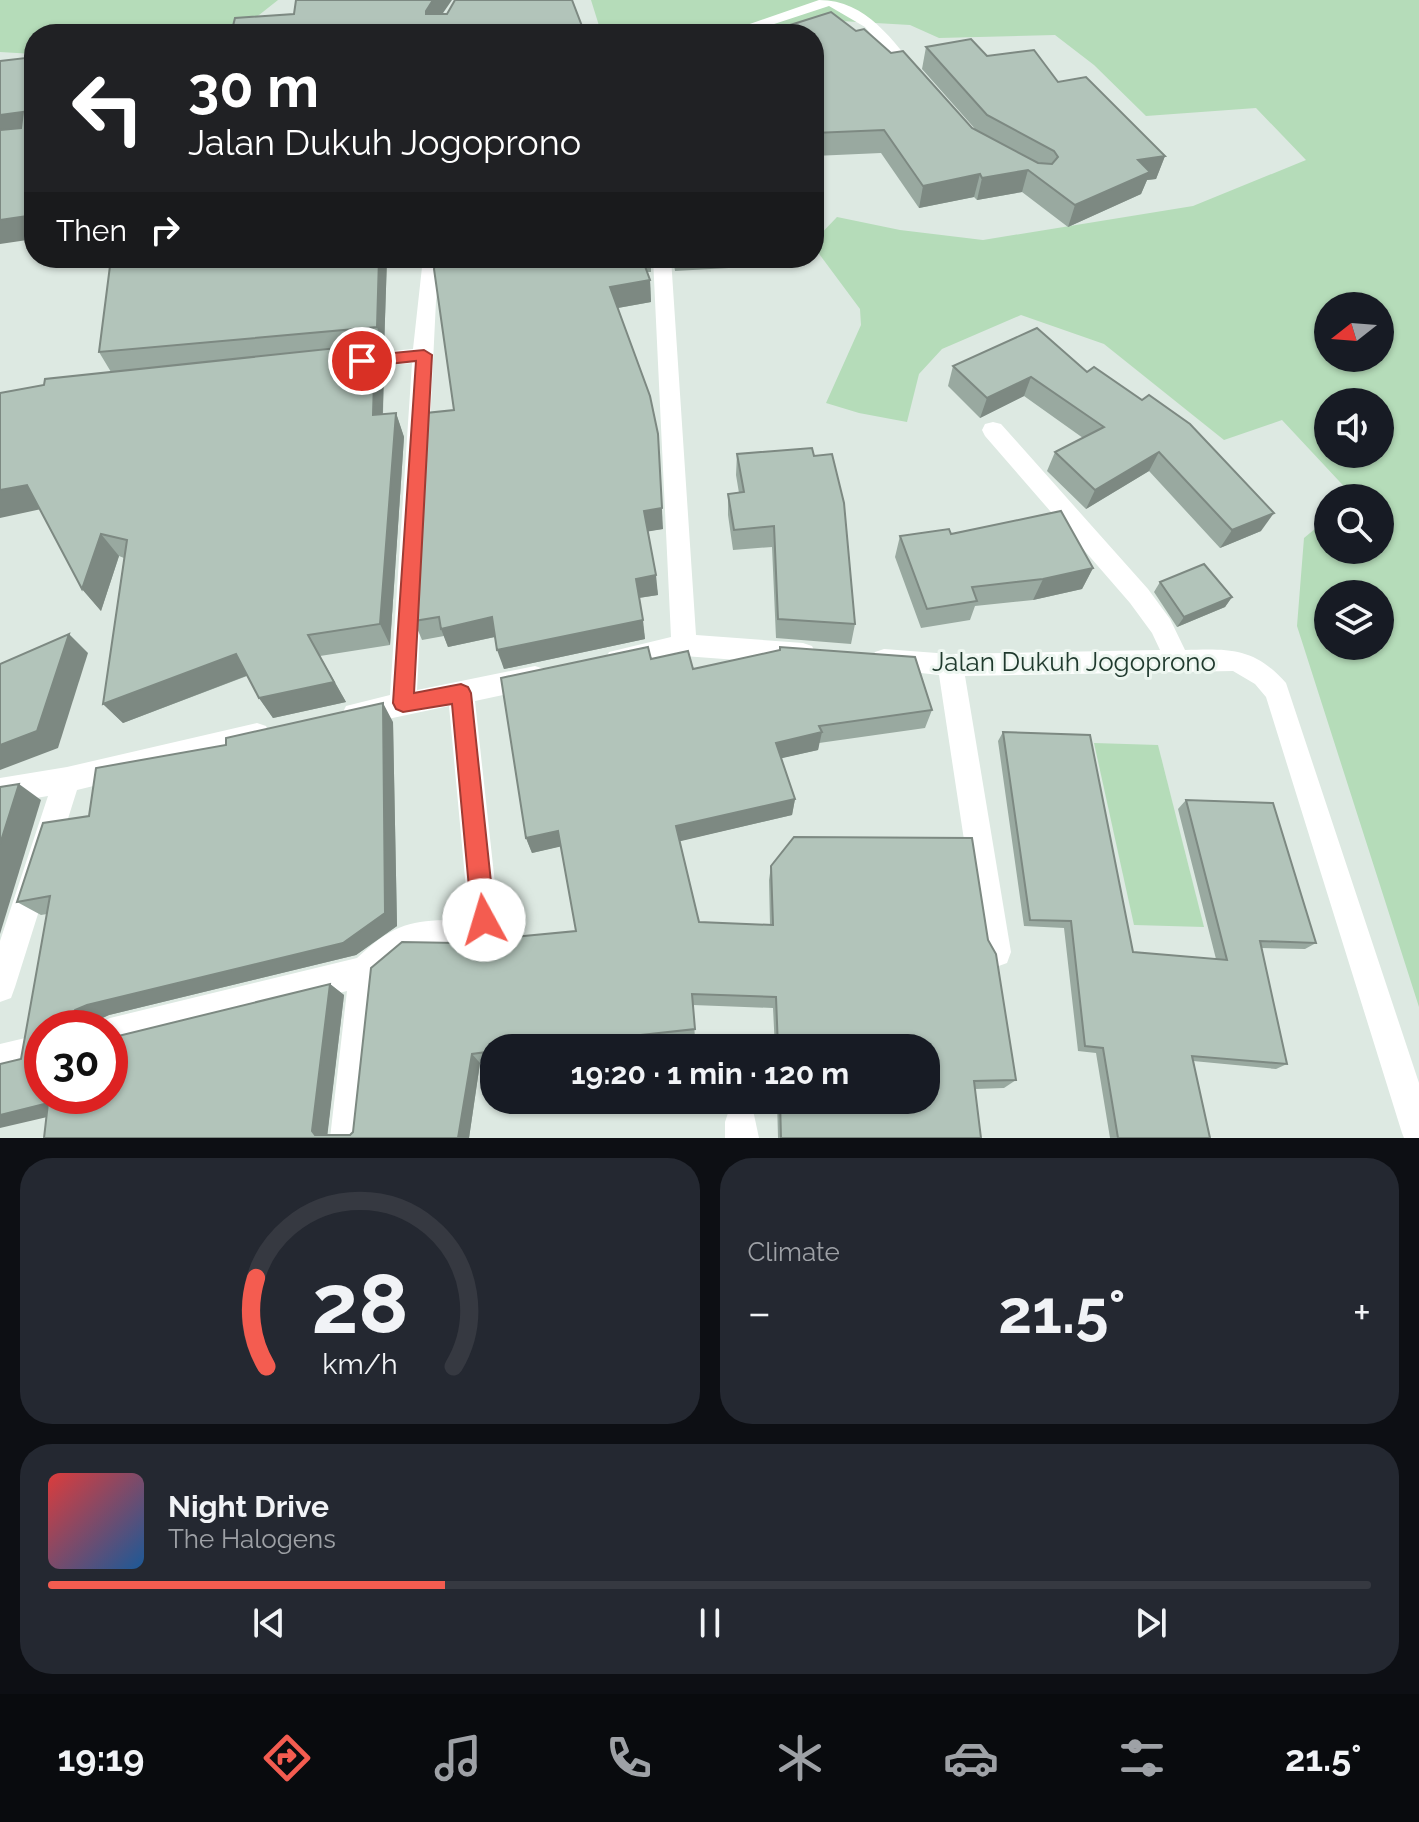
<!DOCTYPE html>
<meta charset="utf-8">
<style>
body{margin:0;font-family:Raleway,sans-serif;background:#242831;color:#f1f3f6;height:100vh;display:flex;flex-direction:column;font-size:30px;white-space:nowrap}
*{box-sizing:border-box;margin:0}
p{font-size:26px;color:#9ea1a6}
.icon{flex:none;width:44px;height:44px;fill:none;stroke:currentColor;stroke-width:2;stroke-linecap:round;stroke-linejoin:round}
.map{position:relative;height:1138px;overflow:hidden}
.details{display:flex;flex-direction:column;gap:20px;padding:20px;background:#0d0f14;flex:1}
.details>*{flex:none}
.guide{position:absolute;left:24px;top:24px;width:800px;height:244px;border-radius:32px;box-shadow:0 2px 6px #0004;background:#202124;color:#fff;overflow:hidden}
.needle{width:52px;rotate:253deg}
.buttons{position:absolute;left:1314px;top:292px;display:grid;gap:16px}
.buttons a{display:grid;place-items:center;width:80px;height:80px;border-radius:50%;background:#171b24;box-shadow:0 2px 6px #0004;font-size:40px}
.speed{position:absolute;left:24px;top:1010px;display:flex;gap:16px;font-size:40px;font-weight:700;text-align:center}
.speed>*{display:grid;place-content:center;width:104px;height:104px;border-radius:50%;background:#171b24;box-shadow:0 2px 6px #0004;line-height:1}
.speed .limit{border:12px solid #d22;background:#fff;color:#111}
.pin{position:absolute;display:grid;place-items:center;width:68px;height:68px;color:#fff;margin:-34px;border:4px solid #fff;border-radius:50%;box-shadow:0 2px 8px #0007}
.me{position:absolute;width:88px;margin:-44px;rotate:354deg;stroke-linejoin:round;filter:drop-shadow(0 0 6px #0008)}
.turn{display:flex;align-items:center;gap:28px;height:168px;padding:0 32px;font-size:36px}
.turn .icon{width:104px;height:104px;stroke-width:2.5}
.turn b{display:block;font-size:56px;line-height:68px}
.then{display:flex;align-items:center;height:76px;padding:0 32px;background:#0003;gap:16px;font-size:30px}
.big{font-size:60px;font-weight:700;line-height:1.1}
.details .tile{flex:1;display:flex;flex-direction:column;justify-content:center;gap:12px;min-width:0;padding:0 28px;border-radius:32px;background:#242831}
.details .dial{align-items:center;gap:0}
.dial svg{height:208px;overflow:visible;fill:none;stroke:#363941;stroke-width:7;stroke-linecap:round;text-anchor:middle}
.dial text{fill:#f1f3f6;stroke:none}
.song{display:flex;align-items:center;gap:24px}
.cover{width:96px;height:96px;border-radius:12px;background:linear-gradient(135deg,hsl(0 70% 55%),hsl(210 70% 35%))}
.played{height:8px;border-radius:4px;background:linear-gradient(90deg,#f45c50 30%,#363941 30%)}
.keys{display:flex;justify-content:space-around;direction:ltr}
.heat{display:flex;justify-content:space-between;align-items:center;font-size:44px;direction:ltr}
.details .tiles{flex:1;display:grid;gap:20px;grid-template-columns:1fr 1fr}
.tile:last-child{grid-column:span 2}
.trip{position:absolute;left:480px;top:1034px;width:460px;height:80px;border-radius:32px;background:#171b24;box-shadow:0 2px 6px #0004;font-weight:700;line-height:80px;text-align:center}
.dock{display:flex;height:128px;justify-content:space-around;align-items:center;background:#090b0e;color:#9ea1a6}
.dock .icon{width:56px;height:56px}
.dock .selected{color:#f45c50}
.dock b{font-size:36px;color:#f1f3f6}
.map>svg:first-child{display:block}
.green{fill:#b5dcb9;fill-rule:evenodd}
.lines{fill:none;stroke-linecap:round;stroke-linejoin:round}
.minor{fill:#fff;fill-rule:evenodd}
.wall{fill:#99a9a0}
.shaded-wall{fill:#7d8982}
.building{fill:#b2c4ba;stroke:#7d8982;stroke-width:2}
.route{fill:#f45c50;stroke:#9f3c34;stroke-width:2}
.labels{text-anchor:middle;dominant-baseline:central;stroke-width:6;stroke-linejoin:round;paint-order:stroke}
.street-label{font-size:26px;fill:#1f392d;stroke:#edf6f0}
</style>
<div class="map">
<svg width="1419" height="1138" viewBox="0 0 1419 1138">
<rect width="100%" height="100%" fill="#dde9e2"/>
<g class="green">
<path d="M0 0H278L245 26 195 34H34V54L0 52Z"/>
<path d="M591 0H1419V1007L1297 626 1304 538 1328 518V550H1380V498H1351L1353 496 1282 420 1224 440 1104 344 1021 315 942 349 919 374 907 422 859 413 826 403 861 325 860 309 814 247V241L837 217 900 230 983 240 1193 206 1306 160 1256 108 1146 116 1094 65 1055 35 939 38 910 25 824 20 709 34H609L601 32ZM1328 306H1380V358H1328ZM1328 402H1380V454H1328ZM1328 594H1380V646H1328Z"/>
<path d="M1094 743 1158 745 1204 927 1134 925Z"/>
</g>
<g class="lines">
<g class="minor">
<path d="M819 0C867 0 893 41 921 75V81H909L865 27 829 6 744 34H721Z"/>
<path d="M423 258H441L436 301 417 690 535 666 544 669 548 677 544 685 535 688 475 701 499 920 493 942 476 952 414 950 380 978 364 1138H330L347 991 110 1050V1028H97L99 1023 110 1018 357 958C396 921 417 918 469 921L449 706 355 726 346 722 342 714 346 706 390 695 412 363 351 369 344 367 341 362 344 357 351 355 413 349Z"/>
<path d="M653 258H671L696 635 803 643 812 646 816 654 812 662 803 665 684 656 618 671 609 668 605 660 609 652 671 637Z"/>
<path d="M993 422 1001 424 1148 589 1170 619 1185 650C1229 649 1254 647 1286 683L1419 1083V1138H1404L1402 1133 1266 697 1255 684 1233 671 965 676 1011 952 1007 963 996 967 985 963 981 952 939 675 875 668 871 660 875 652 884 649 950 654 1160 650 1152 633 1130 603 985 436 982 430 985 424Z"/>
<path d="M257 723 266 726 270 735 266 744 77 790 15 987 11 998 0 1002V941L48 796 0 804V778L67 767Z"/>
<path d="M42 1034V1066L0 1076V1044Z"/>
<path d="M741 1106 753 1110 759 1138H725V1122L729 1110Z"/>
</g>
</g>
<g class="wall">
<path d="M831 12 856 31 864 29 891 53 903 51 972 128 976 130 922 69 926 47 971 39 987 56 1034 50 1058 82 1086 77 1165 156 1156 179 1147 180 1141 194 1068 227 1022 192 977 200 974 197 919 208 881 153 814 156V34H784V27Z"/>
<path d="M387 258 384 349H377L384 369 383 414 396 413 404 437 390 645 320 656 346 702 273 718 259 698 247 676 123 723 103 704 124 558 119 556 101 611 82 589 111 372 99 352Z"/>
<path d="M436 258H651V272H647L650 280 651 302 618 308 663 529 648 531 658 595 639 598 645 639 504 669 495 637 448 647 444 636 422 640 414 621 454 410Z"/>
<path d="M673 258H781V265L675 271Z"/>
<path d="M1037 328 1261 531 1220 548 1149 471 1086 509 1047 471 1055 452 1083 438 1024 396 980 418 948 386 953 366Z"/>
<path d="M737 454 855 624 851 644 776 638 772 547 733 550 728 515V494L739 493 736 475Z"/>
<path d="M951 534 1093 568 1082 589 1033 600 975 606 970 620 921 628 895 557 900 536Z"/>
<path d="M1160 582 1232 597 1225 607 1177 627 1154 592Z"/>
<path d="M651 659 693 669 932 710 925 728 819 743 818 750 781 758 795 799 792 815 679 841 699 922 770 925 769 880 771 866 988 940 1016 1080 1004 1088 975 1089 981 1138H778L777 1100H926V1048H775L773 1008 693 1005 695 1039 613 1048H494V1061L480 1063 469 1138H44L46 1117 21 1059 47 914 41 915 17 902 89 816 393 722 397 926 356 955 109 1015 98 1020 96 1026 100 1028H42V1096L330 984 344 995 327 1135H350L353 1132 457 943 576 931 561 846 532 853 526 838Z"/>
<path d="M1003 732 1133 952 1216 959 1178 809 1186 800 1316 943 1305 949 1261 948 1287 1064 1276 1069 1193 1061 1210 1138H1110L1096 1053 1078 1051 1064 928 1024 926 998 741Z"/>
</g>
<g class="shaded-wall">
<path d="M433 0H452L430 32 426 11Z"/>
<path d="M23 112 34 131 0 139V115Z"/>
<path d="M1165 156 1156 179 1147 180 1141 194 1068 227 1075 205 1138 160Z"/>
<path d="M1028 170 1022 192 977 200 982 178Z"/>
<path d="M980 174 974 197 919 208 923 186Z"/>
<path d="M34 215V239L0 244V220Z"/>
<path d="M379 258H387L384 349 377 327Z"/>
<path d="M650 280 651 302 612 309 610 287Z"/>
<path d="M375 344 384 369 382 439 373 415Z"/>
<path d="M1031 377 1024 396 980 418 987 398Z"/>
<path d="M396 413 404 437 390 645 380 624Z"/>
<path d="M658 434 663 529 645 532 644 511Z"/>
<path d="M1159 452 1149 471 1086 509 1095 490Z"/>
<path d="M27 485 46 508 0 518V490Z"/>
<path d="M1274 513 1261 531 1220 548 1232 530Z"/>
<path d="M101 534 119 556 101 611 82 589Z"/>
<path d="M1093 568 1082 589 1033 600 1043 579Z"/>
<path d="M656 575 658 595 638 598 636 579Z"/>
<path d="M1232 597 1225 607 1177 627 1184 617Z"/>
<path d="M492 617 499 636 448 647 441 629Z"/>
<path d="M643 620 645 639 504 669 497 650Z"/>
<path d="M69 634 88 653 58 748 0 770V745Z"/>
<path d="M308 635 346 702 273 718 259 698Z"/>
<path d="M236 654 251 674 123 723 103 704Z"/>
<path d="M383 703 393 722 397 926 356 955 109 1015 98 1020 96 1026 100 1028H84L71 1020 75 1010 87 1005Z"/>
<path d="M822 732 818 750 774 760 776 743Z"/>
<path d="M19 784 41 800 0 934V844Z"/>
<path d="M795 799 792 815 677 842 676 826Z"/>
<path d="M558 831 563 846 532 853 526 838Z"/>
<path d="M330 984 344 995 327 1138 315 1135 312 1131Z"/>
<path d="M472 1054 480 1063 469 1138H458Z"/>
<path d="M48 1103 73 1111 0 1128V1115Z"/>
</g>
<g class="building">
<path d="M296 0H433L426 11V14H447L455 0H572L585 34H230H231L235 18 294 14Z"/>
<path d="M831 12 856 31 864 29 891 53 903 51 972 128 1038 163 1052 164 1058 157 1054 151 987 115 926 47 971 39 987 56 1034 50 1058 82 1086 77 1165 156 1138 160 1150 172 1075 205 1028 170 982 178 980 174 923 186 884 130 814 133V34H793L784 27Z"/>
<path d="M34 57V215L0 220V130L21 128 23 112 0 115V61Z"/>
<path d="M111 258H379L377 327 99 352Z"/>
<path d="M436 258H642L650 280 610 287 650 396 658 434 662 508 644 511 656 575 636 579 643 620 497 650 492 617 441 629 439 617 414 621 426 413 454 410 434 269Z"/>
<path d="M1037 328 1087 372 1094 367 1142 400 1149 395 1190 424 1274 513 1232 530 1159 452 1095 490 1055 452 1104 427 1031 377 987 398 953 366Z"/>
<path d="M375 344 373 415 396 413 380 624 308 635 334 682 259 698 236 654 103 704 127 540 101 534 82 589 27 485 0 490V393L44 385 45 379Z"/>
<path d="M812 448 814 456 832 454 844 503 855 624 778 619 774 526 734 530 728 494 744 492 737 454Z"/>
<path d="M1061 511 1093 568 1043 579 972 587 977 601 927 609 900 536 949 529 951 534Z"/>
<path d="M1204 564 1232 597 1184 617 1160 582Z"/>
<path d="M69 634 37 731 0 745V664Z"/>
<path d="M648 647 651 659 688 651 693 669 780 650V647L915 657 932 710 819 726 822 732 776 743 795 799 676 826 699 922 773 925 771 866 794 837 972 838 988 940 996 954 1016 1080 974 1081 981 1138H781L780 1100H926V1048H778L776 997 692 994 695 1029 523 1048H494V1051L472 1054 458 1138H44L48 1103 0 1115V1064L21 1059 50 896 17 902 43 823 89 816 96 768 226 745V738L383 703 385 913 343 943 87 1005 75 1010 71 1020 84 1021V1028H42V1096H110V1038L330 984 312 1131 315 1135H350L353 1132 371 968 402 942 457 943 477 937 503 938 576 931 558 831 526 838 501 678Z"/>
<path d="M1003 732 1090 735 1133 952 1227 960 1186 800 1273 803 1316 943 1260 941 1287 1064 1192 1056 1210 1138H1118L1103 1048 1085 1046 1071 921 1030 920Z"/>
<path d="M19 784 0 844V787Z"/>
</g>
<path class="route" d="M424 350 432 355 414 693 461 684 468 687 471 693 495 920 492 928 484 931 476 928 472 920 452 704 403 712 396 709 393 703 416 361 362 367 354 361 362 356Z"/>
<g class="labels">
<g class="street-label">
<text x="1074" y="662">Jalan Dukuh Jogoprono</text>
</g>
</g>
</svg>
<div class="buttons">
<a><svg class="needle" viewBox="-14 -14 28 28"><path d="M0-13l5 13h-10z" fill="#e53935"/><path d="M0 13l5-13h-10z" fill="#9ea1a6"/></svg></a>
<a><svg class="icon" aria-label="sound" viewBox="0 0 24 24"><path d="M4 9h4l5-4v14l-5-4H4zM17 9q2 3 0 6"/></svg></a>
<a><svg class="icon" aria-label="search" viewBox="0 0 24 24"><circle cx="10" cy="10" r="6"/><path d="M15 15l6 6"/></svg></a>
<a><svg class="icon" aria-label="layers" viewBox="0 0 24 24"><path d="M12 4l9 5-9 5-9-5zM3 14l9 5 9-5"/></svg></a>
</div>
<div class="speed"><div class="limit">30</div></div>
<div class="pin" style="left:362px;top:361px;background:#d93025"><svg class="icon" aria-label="arrive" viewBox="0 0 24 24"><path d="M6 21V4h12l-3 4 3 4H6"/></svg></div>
<svg class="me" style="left:484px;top:920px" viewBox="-20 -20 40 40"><circle r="19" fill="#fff"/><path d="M0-13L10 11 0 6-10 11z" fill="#f45c50"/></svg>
<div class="trip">19:20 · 1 min · 120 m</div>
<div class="guide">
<div class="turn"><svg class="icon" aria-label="left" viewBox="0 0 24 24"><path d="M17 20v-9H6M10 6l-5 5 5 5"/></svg><div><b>30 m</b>Jalan Dukuh Jogoprono</div></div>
<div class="then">Then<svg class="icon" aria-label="right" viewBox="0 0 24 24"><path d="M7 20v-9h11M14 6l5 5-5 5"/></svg></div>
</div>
</div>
<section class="details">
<div class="tiles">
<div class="tile dial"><svg viewBox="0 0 100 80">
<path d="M14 69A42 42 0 1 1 86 69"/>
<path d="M14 69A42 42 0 0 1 10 35" stroke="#f45c50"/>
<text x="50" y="56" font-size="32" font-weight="700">28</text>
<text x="50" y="72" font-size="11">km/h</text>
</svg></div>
<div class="tile"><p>Climate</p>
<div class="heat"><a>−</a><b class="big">21.5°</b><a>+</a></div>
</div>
<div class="tile">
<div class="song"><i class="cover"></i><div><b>Night Drive</b><p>The Halogens</p></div></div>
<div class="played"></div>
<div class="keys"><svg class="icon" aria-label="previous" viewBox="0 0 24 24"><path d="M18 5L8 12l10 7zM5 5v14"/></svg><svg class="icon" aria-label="pause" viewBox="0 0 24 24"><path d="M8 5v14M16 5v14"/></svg><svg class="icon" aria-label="next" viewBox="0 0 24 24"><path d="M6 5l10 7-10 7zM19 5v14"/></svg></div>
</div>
</div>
</section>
<nav class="dock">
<b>19:19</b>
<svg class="icon selected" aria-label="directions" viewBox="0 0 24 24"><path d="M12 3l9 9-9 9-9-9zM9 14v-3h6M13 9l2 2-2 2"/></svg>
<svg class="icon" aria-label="music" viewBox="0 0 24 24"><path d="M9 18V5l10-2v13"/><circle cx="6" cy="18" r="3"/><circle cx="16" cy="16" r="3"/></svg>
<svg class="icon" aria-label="phone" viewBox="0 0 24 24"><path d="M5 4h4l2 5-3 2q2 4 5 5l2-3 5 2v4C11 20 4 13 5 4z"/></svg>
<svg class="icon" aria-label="climate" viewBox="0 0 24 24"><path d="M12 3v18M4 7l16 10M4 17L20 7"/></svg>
<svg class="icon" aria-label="car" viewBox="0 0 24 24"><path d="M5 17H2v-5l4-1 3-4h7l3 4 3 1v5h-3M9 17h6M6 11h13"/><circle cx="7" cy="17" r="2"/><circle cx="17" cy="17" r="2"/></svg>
<svg class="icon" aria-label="filters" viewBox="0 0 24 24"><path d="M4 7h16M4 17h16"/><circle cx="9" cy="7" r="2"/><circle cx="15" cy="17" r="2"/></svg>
<b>21.5°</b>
</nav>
